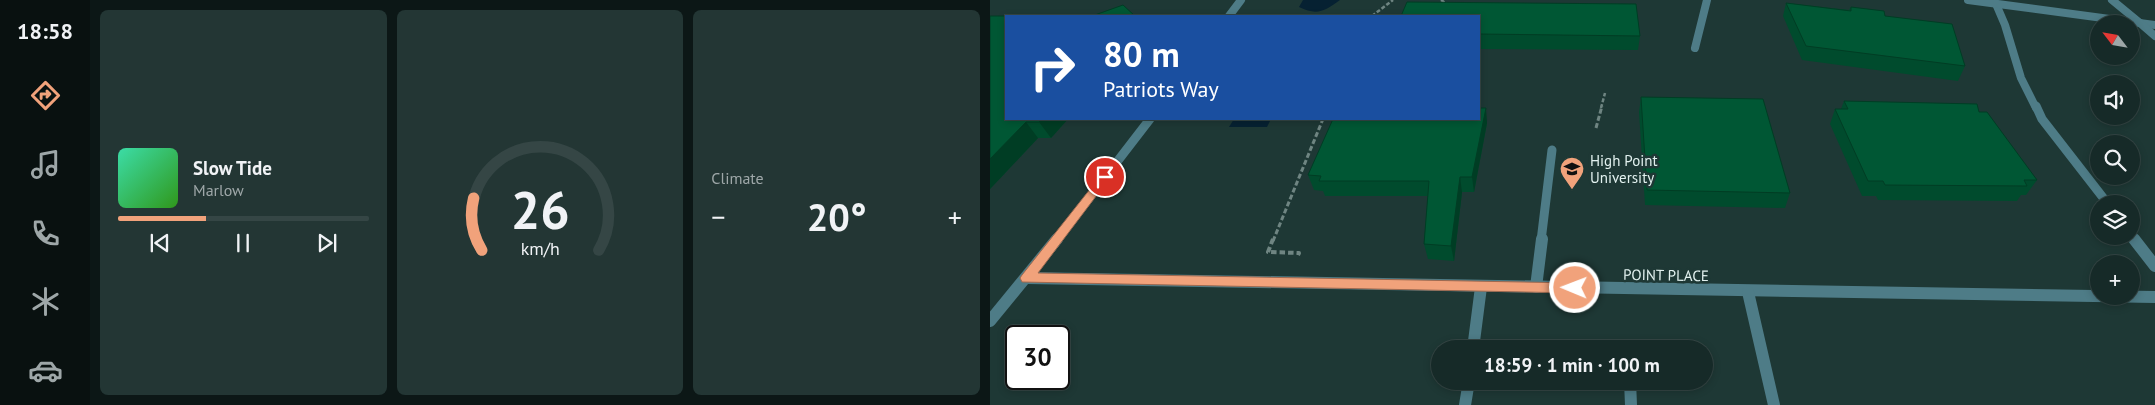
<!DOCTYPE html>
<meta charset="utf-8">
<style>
body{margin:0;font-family:"PT Sans",sans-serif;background:#233634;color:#f1f3f6;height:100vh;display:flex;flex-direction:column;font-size:19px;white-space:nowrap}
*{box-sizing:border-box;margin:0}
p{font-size:16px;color:#9ea7a8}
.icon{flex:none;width:28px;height:28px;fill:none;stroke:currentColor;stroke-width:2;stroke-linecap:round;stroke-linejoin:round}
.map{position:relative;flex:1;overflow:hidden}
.sheet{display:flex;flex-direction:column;gap:10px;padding:10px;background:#0c1716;width:900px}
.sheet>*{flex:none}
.guide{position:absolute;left:15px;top:15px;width:475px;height:105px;border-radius:0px;box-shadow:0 2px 8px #0003,0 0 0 1px #354645;background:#1a4fa0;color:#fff;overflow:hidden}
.needle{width:32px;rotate:301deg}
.controls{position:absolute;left:1100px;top:15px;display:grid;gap:10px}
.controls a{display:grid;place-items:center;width:50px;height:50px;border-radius:50%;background:#162a28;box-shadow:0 2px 8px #0003,0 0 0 1px #354645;font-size:25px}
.speed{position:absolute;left:15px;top:325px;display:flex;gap:10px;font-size:25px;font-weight:700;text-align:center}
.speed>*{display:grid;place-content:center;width:65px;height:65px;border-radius:50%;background:#162a28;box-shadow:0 2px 8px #0003,0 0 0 1px #354645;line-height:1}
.speed .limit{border:2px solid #111;border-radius:8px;background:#fff;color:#111}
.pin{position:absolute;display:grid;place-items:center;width:42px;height:42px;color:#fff;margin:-21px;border:2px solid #fff;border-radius:50%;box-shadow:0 1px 5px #0007}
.me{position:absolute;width:55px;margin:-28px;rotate:271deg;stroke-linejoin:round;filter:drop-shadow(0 0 4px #0008)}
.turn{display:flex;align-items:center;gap:18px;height:105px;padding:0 15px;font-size:22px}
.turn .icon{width:65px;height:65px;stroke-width:2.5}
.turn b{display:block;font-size:35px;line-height:42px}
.big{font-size:38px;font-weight:600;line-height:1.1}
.sheet .tile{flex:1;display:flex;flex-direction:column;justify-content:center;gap:8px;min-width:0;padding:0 18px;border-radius:8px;background:#233634}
.sheet .dial{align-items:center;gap:0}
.dial svg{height:130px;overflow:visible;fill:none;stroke:#354645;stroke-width:7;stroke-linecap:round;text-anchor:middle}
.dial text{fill:#f1f3f6;stroke:none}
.song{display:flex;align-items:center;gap:15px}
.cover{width:60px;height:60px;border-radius:8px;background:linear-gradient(135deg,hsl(160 70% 55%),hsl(110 70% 35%))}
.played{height:5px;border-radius:2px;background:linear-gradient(90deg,#f1a27b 35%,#354645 35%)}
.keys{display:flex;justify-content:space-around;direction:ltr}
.heat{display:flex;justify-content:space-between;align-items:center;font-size:28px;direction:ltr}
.sheet .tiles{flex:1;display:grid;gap:10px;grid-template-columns:repeat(3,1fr)}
.trip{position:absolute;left:441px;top:340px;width:282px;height:50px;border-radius:25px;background:#162a28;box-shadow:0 2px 8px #0003,0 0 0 1px #354645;font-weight:600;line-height:50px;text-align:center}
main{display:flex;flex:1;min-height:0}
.menu{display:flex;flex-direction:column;width:90px;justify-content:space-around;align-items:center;background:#091110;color:#9ea7a8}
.menu .icon{width:35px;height:35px}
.menu .selected{color:#f1a27b}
.menu b{font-size:22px;color:#f1f3f6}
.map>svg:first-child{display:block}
.water{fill:#062132}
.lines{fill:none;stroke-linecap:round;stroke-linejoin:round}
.path-far2{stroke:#6f8582;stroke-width:2.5;stroke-dasharray:4 2;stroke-linecap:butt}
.path-far1{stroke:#6f8582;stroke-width:3;stroke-dasharray:5 2.5;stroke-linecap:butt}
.path{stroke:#6f8582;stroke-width:4;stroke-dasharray:5.5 3;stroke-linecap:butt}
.lane-far2{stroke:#4e7c87;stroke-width:8}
.lane-far1{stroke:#4e7c87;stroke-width:9}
.lane{stroke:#4e7c87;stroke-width:12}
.street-far2{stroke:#4e7c87;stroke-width:8}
.street-far1{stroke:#4e7c87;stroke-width:9}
.street{stroke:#4e7c87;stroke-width:12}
.wall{fill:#004b2d}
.shaded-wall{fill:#003d24}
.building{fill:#005734;stroke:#003d24}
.route{fill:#f1a27b;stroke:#9d6950}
.labels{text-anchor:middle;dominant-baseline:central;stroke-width:5;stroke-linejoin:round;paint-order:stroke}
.poi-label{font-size:15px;fill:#e2f1ef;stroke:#1e3835;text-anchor:start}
.street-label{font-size:15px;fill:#e2f1ef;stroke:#1e3835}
</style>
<main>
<nav class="menu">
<b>18:58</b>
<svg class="icon selected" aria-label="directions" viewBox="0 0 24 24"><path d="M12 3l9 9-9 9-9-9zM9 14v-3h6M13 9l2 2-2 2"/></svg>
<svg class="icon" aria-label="music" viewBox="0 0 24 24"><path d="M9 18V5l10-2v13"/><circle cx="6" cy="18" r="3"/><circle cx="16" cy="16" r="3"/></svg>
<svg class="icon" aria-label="phone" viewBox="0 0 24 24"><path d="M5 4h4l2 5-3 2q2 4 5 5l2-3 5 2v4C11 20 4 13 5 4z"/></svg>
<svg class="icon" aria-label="climate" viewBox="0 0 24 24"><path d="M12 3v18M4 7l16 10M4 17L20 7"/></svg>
<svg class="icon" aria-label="car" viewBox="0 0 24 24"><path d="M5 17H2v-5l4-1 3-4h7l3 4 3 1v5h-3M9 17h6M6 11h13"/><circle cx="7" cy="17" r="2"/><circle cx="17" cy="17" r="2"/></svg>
</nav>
<section class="sheet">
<div class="tiles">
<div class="tile">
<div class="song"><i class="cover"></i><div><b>Slow Tide</b><p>Marlow</p></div></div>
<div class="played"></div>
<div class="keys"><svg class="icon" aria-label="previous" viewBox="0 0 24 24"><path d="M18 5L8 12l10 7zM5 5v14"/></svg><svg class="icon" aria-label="pause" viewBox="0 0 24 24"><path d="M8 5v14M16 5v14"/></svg><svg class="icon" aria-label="next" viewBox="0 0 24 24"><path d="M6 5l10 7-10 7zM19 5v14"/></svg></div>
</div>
<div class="tile dial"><svg viewBox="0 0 100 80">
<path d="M14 69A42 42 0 1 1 86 69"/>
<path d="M14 69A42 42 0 0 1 9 37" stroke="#f1a27b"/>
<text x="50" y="56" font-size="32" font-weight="700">26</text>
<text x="50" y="72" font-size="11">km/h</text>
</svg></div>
<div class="tile"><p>Climate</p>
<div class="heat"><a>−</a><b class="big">20°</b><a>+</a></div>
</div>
</div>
</section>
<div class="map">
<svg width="1165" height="405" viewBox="0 0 1165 405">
<rect width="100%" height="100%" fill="#1e3835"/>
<g class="water">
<path d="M313 0H350C335 11 327 16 309 7Z"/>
<path d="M244 119H281L277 127H239Z"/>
</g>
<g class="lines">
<g class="path-far2">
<path d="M451 0 457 4"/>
<path d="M382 16 403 0"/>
<path d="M611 108 615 93"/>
</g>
<g class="path-far1">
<path d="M606 128 612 106"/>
<path d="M283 241 333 119"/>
</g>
<path class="path" d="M283 239 278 252 309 253 308 255"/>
<g class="lane-far2">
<path d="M1122 0 1150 23"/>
<path d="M1006 4 1015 25 1031 78 1046 108"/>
<path d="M705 48 717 0"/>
</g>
<g class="lane-far1">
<path d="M1046 106 1052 119 1118 204"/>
<path d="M1141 235 1145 241"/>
<path d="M551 241 562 150"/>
</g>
<g class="lane">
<path d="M1144 239 1165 266"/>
<path d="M546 287 552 239"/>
<path d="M483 349 491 287"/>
<path d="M640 381 641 405"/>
<path d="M475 405 479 381"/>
</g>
<g class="street-far2">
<path d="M978 0 1165 25"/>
<path d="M239 16 251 0"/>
<path d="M1150 23 1165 36"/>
</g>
<path class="street-far1" d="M66 241 160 119"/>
<g class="street">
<path d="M37 278 1165 297"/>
<path d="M758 292 784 405"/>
<path d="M0 321 67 239"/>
</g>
</g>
<g class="wall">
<path d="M796 3 859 10 861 7 895 16 975 66 968 81 812 60 793 16Z"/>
<path d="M0 16 16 119H78L61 138H48L0 189Z"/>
<path d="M489 16 650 36 648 50 489 49Z"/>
<path d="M651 97 800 193 795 208 655 205 649 112Z"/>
<path d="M854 101 989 112 1047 180 1036 195H1031L1027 201 888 200 886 196H872L840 124 845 109H851Z"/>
<path d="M497 123 484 192H472L464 261 438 259 434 244 438 196H335L333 191 324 190 318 175Z"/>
</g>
<g class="shaded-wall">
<path d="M496 108 497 123 484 192 482 177Z"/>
<path d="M52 119H78L61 138 49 122Z"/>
<path d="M36 122 48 138 0 189V159Z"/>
<path d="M470 177 472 192 464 261 461 246Z"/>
</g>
<g class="building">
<path d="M417 2 646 4 650 36 489 34V16H411Z"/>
<path d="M796 3 861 11V7L894 11 895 16 962 24 975 66 816 46Z"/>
<path d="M133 5 145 16H16V119H52L49 122H36L0 159V16H102Z"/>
<path d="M651 97 773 99 800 193 657 190Z"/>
<path d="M854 101 987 104 989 112H997L1047 180H1034L1037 186 895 185 893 181H878L845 109H858Z"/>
<path d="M489 108H496L482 177H470L461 246 434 244 439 181H329L331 176 318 175 343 119H489Z"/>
</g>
<path class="route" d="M115 173 119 174 121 177 119 179 48 273 585 283 589 284 591 288 589 292 585 293 32 282 30 278 32 275 112 174Z"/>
<defs>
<symbol id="university-pin" viewBox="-11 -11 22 30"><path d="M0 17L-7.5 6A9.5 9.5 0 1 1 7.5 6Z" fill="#f1a27b" stroke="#1e3835"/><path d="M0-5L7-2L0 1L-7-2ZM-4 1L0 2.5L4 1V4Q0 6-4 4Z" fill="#111"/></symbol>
</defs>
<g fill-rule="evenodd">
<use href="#university-pin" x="568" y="155" width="28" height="38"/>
</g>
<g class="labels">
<g class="poi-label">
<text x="600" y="160">High Point<tspan x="600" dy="17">University</tspan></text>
</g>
<g class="street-label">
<text transform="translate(676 275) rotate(1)">POINT PLACE</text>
</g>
</g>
</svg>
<div class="controls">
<a><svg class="needle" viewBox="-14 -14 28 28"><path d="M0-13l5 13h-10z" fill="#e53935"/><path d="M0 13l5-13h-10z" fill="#9ea7a8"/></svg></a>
<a><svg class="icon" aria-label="sound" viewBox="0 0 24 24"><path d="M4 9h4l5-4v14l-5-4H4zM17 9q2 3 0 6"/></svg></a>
<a><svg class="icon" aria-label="search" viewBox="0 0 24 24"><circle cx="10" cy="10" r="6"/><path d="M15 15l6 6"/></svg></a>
<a><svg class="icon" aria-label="layers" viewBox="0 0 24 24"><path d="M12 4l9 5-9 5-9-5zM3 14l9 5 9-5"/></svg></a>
<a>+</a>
</div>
<div class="speed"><div class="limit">30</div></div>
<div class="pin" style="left:115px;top:177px;background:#d93025"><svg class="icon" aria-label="arrive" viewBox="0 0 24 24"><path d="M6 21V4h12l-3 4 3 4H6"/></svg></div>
<svg class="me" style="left:585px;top:288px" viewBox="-20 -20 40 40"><circle r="17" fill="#f1a27b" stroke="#fff" stroke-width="3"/><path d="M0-11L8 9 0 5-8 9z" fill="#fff"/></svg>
<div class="trip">18:59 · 1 min · 100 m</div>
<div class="guide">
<div class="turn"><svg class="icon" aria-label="right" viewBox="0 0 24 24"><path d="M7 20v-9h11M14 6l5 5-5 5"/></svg><div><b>80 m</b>Patriots Way</div></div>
</div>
</div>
</main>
